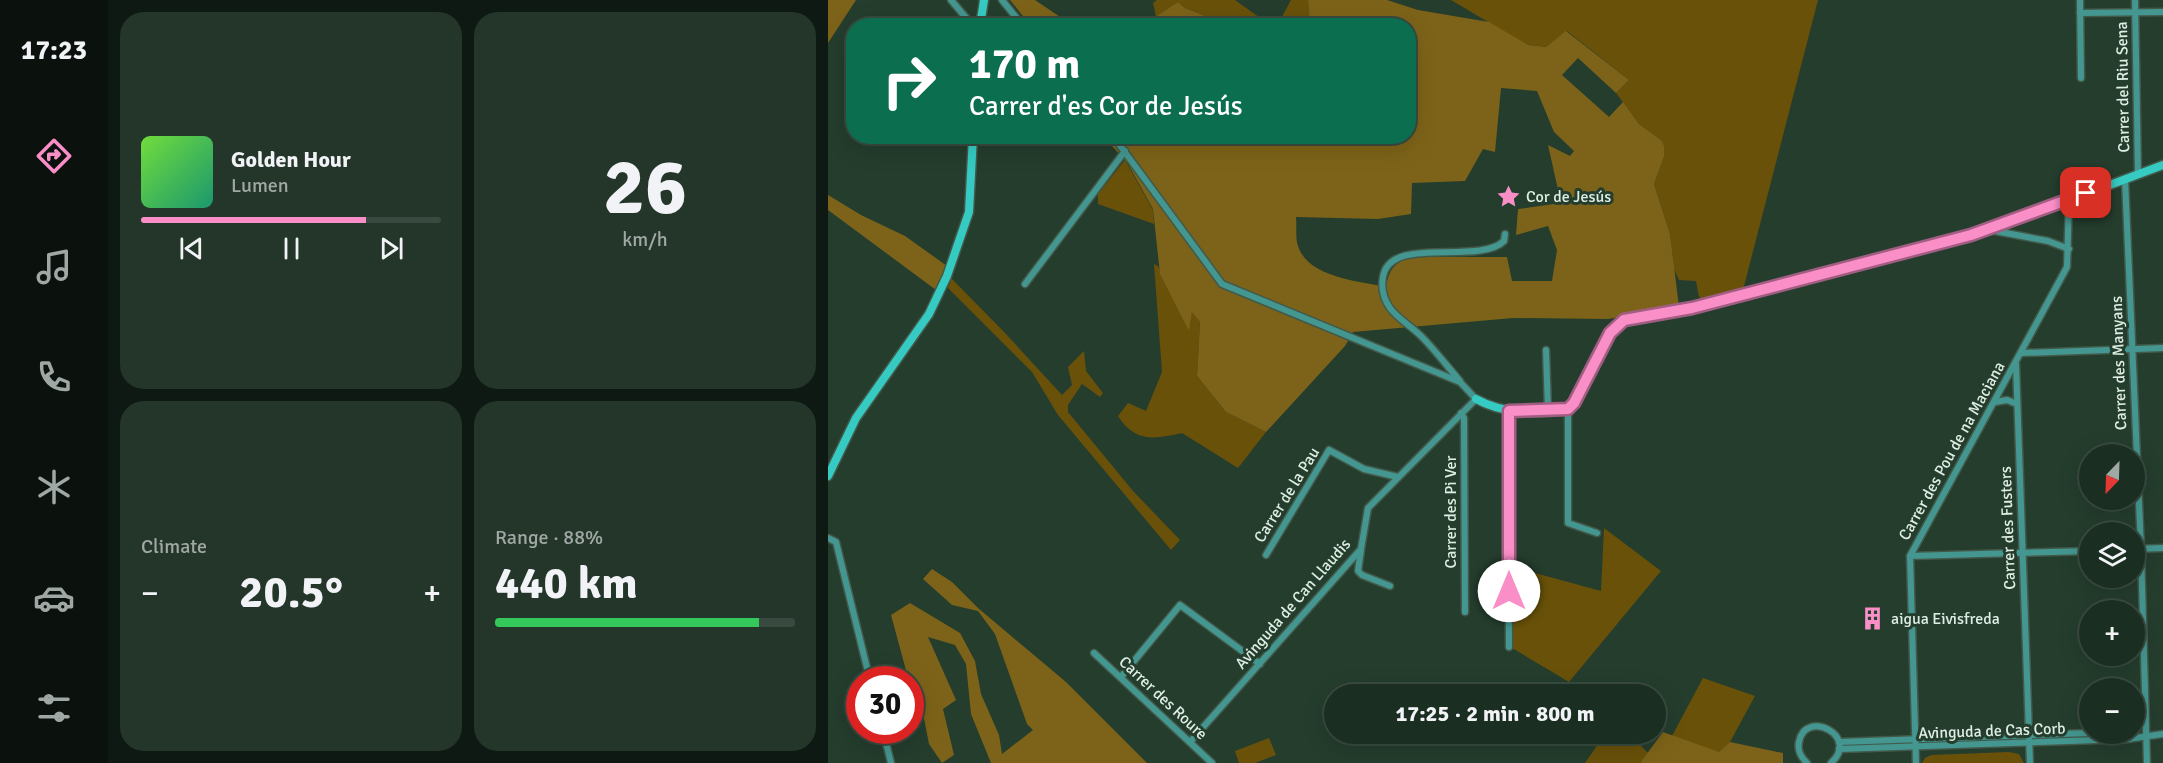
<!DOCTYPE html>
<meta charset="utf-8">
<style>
body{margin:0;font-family:Signika,sans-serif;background:#24362a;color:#f1f3f6;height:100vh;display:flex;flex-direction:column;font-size:22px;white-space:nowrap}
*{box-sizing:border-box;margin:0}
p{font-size:20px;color:#a0a8a5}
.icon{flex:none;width:33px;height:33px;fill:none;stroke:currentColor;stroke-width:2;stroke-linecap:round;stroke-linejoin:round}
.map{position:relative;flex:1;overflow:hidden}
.details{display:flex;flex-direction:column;gap:12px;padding:12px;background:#0f1913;width:720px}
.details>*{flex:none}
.top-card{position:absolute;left:18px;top:18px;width:570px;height:126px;border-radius:24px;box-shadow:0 6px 24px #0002,0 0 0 2px #394a40;background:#0b6e4f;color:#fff;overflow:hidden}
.needle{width:39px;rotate:203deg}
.controls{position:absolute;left:1251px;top:444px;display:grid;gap:12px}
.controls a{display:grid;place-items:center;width:66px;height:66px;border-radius:50%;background:#1b2e22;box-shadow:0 6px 24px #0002,0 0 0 2px #394a40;font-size:30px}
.speed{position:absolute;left:18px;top:666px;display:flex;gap:12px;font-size:30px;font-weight:700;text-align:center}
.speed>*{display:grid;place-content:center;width:78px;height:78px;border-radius:50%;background:#1b2e22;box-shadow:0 6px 24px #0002,0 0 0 2px #394a40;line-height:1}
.speed .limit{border:9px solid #d22;background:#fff;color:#111}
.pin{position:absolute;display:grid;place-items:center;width:51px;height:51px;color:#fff;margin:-26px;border-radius:12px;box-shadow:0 3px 9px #0006}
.me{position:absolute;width:66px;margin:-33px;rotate:0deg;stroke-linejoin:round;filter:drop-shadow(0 0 4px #0008)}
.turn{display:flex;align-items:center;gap:21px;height:126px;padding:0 24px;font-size:27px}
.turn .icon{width:78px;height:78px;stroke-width:2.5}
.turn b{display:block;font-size:42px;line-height:51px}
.big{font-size:45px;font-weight:700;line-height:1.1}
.details .tile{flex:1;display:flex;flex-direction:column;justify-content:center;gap:9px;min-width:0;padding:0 21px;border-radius:24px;background:#24362a}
.details .dial{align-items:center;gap:0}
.dial b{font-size:78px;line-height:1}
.song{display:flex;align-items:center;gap:18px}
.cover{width:72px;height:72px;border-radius:9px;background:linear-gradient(135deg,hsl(100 70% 55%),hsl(160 70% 35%))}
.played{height:6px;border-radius:3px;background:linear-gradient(90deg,#fa8fc8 75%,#394a40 75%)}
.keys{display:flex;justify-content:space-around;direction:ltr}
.heat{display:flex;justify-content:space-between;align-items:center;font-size:33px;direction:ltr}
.charge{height:9px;border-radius:4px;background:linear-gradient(90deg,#34c759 88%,#394a40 0)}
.details .tiles{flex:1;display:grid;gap:12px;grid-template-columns:repeat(2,1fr)}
.trip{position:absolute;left:496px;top:684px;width:342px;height:60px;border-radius:30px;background:#1b2e22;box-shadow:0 6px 24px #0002,0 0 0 2px #394a40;font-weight:700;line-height:60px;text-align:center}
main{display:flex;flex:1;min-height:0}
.dock{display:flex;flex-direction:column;width:108px;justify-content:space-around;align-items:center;background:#0b120e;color:#a0a8a5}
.dock .icon{width:42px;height:42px}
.dock .selected{color:#fa8fc8}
.dock b{font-size:27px;color:#f1f3f6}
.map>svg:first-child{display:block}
.green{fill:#695109}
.forest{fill:#7d6319;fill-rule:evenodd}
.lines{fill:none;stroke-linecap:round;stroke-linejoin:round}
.street-casing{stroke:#42594a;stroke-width:9}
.secondary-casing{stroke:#42594a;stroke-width:11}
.street{stroke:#449690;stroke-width:6}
.secondary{stroke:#35cbc2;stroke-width:8}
.route-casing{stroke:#a25d82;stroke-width:15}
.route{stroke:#fa8fc8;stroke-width:10}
.labels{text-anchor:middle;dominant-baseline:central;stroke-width:6;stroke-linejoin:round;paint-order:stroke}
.street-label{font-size:16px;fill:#dfeee4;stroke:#243d2d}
.poi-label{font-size:16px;fill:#dfeee4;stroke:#243d2d;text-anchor:start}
</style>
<main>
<nav class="dock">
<b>17:23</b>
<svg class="icon selected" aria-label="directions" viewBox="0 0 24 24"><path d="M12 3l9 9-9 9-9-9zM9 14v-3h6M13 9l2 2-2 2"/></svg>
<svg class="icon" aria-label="music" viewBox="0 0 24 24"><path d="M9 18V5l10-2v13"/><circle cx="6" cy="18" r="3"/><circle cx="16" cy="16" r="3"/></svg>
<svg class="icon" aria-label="phone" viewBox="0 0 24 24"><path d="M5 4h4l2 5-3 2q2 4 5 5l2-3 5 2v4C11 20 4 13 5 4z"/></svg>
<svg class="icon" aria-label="climate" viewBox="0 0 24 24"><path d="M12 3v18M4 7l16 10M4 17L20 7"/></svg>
<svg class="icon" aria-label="car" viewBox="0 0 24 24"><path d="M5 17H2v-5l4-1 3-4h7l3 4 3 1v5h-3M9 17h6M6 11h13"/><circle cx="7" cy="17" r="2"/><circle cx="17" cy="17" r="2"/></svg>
<svg class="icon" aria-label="filters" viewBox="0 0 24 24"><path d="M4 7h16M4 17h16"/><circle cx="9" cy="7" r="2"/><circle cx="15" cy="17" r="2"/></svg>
</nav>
<section class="details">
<div class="tiles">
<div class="tile">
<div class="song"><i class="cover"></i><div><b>Golden Hour</b><p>Lumen</p></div></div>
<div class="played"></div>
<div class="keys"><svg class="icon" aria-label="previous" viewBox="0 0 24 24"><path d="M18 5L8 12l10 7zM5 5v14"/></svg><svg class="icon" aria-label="pause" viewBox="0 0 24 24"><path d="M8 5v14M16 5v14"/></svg><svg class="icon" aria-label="next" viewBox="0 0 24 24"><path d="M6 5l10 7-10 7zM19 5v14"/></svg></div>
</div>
<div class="tile dial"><b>26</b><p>km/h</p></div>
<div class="tile"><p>Climate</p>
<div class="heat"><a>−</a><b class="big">20.5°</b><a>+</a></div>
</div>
<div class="tile"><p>Range · 88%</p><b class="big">440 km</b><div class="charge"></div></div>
</div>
</section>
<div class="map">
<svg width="1335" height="763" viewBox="0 0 1335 763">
<rect width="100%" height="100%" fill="#243d2d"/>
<g class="green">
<path d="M329 0H407L442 25H386L385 19 357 8 350 2 328 17 325 3Z"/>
<path d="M463 0H480L482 25 449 26Z"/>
<path d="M623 0H990L915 290 878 301 871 297 868 281 851 280 846 269 842 234 826 184 836 157 833 140 811 124 788 93 801 80 739 31 718 47 699 45Z"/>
<path d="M297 160 325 210 326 224 270 204V194Z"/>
<path d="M326 264 330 266 361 330 364 311 372 322 369 376 398 412 438 432 410 468 354 433C327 439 307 443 290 416L300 403 318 411 334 372Z"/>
<path d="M123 278 178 334 234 395 244 385 240 367 256 351 258 371 275 393 272 397 254 384 240 405V412L305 491 352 540 343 550 230 415 204 372 120 288Z"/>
<path d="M776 528 833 571 741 682 684 648 685 567 773 591Z"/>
<path d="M875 678 927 696 902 742 891 753 844 736Z"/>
<path d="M777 734H801L820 753 812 763H757Z"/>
<path d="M441 738 448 755 427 763H411L407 751Z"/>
<path d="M1181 752 1191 754 1196 763H1094L1097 758 1103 755Z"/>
</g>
<g class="forest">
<path d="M0 0H28L0 43Z"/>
<path d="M182 0H207L244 25H202Z"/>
<path d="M480 0H559L590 10 661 22 700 45 718 47 738 31 801 80 788 93 750 58 734 75 781 117 795 102 811 124 833 140 836 146V157L826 184 842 234 851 307 780 319 685 318 525 332 517 346 438 432 398 412 369 376 372 322 364 312 361 331 332 274 325 209 300 164 276 137 580 136V26L482 25ZM673 88 709 91 726 132 746 151 742 156 720 145 733 203 690 209 688 235 720 226 729 250 724 281H684L679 257H583C565 263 561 270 558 287 532 281 480 278 470 246 467 238 469 226 468 217L550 219 583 214 584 183 637 181 655 149 667 152Z"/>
<path d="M350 2 357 8 385 19 386 25H315Z"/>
<path d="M0 195 33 215 77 236 119 266 108 290 0 210Z"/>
<path d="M104 569 124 582 150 608 238 682 319 763H163L143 714 138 664 127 645 100 637 128 700 115 709 126 755 114 763 101 744 91 693 79 674 63 615 82 603 132 633 147 661 153 694 171 735 174 754 205 730 199 724 167 634 150 611 124 605 95 579Z"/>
<path d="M835 732 891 752 902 742 955 753V763H812Z"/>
</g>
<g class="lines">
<defs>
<g id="street">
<path d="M123 0 145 26"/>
<path d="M174 0 195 26"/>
<path d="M1252 0 1253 78"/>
<path d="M1307 0 1310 174"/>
<path d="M1252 13 1335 12"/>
<path d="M285 136 394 284 632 382 648 399 540 508 533 549 362 742"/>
<path d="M1297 179 1313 549 1319 763"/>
<path d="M1162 230 1220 241 1241 249"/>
<path d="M197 284 297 151"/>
<path d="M718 350 720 410"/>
<path d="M1194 353 1335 348"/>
<path d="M1188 364 1202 763"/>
<path d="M632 381C619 366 607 350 593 336 583 326 569 318 562 308 555 298 553 288 555 277 562 234 650 266 676 241L677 234"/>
<path d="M1167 402 1179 400 1189 404"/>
<path d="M740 409V523L769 533"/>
<path d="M680 411 681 647"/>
<path d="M633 413 636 418 637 612"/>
<path d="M0 538 8 542 42 680"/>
<path d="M1306 549 1335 548"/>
<path d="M533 550 530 571 534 575 562 586"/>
<path d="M438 555 501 450 536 469 570 477"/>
<path d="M1082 556 1262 551"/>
<path d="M266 653 384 763"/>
<path d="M293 677 352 605 432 664"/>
<path d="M55 730 63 763"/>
<path d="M1011 742 1262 733"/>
<path d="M1011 749 1300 739 1335 734"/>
<path d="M979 763C973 757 969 751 971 742 977 708 1033 736 1003 763"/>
<path d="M1088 763 1082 556 1239 267 1241 200"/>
</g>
<g id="secondary">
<path d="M152 26 156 0"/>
<path d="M648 399C675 414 710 415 740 409L746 403 782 333 797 319 864 308 1162 230 1335 165"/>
<path d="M0 476 28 418 101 314 119 276 141 212 145 136"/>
</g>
</defs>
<use href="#street" class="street-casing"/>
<use href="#secondary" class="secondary-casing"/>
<use href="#street" class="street"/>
<use href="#secondary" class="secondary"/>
</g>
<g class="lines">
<defs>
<path id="route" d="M681 591V411L740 409 746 403 782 333 796 320 864 308 1143 235 1258 193"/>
</defs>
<use href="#route" class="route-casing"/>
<use href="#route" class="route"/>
</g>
<defs>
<symbol id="sight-bare" viewBox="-9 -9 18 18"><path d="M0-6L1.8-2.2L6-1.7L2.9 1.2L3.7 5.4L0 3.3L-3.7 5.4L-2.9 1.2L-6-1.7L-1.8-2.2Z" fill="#fa8fc8" stroke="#243d2d" stroke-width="2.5" paint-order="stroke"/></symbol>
<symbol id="building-bare" viewBox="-9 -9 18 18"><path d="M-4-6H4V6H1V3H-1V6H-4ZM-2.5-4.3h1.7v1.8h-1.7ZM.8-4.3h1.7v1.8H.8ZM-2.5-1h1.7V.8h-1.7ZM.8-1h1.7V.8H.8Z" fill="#fa8fc8" stroke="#243d2d" stroke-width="2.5" paint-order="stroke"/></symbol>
</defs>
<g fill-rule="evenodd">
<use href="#sight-bare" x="664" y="180" width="33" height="33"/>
<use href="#building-bare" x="1028" y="602" width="33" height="33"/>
</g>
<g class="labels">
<g class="street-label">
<text transform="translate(1295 87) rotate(-91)">Carrer del Riu Sena</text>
<text transform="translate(1291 363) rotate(-92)">Carrer des Manyans</text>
<text transform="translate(1124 451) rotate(-61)">Carrer des Pou de na Maciana</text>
<text transform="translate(459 495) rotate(-58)">Carrer de la Pau</text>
<text transform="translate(623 512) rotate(-90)">Carrer des Pi Ver</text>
<text transform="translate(1180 528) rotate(-92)">Carrer des Fusters</text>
<text transform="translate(465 604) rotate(-49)">Avinguda de Can Llaudis</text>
<text transform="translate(335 698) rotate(43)">Carrer des Roure</text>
<text transform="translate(1164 731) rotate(-2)">Avinguda de Cas Corb</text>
</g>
<g class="poi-label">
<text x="698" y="197">Cor de Jesús</text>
<text x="1063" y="619">aigua Eivisfreda</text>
</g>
</g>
</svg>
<div class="controls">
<a><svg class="needle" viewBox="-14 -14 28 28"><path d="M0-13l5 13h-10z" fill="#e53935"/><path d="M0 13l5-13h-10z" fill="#a0a8a5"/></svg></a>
<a><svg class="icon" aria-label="layers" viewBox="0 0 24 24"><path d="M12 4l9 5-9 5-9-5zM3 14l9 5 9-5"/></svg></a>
<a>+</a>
<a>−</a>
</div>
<div class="speed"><div class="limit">30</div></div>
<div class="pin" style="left:1258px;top:193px;background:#d93025"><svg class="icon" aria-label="arrive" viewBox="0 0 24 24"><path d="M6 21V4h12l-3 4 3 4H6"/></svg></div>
<svg class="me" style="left:681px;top:591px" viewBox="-20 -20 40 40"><circle r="19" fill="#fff"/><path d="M0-13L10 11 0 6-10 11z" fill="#fa8fc8"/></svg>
<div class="trip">17:25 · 2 min · 800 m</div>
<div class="top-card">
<div class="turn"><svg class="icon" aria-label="right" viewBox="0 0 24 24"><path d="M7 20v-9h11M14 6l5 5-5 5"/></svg><div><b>170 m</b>Carrer d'es Cor de Jesús</div></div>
</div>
</div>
</main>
